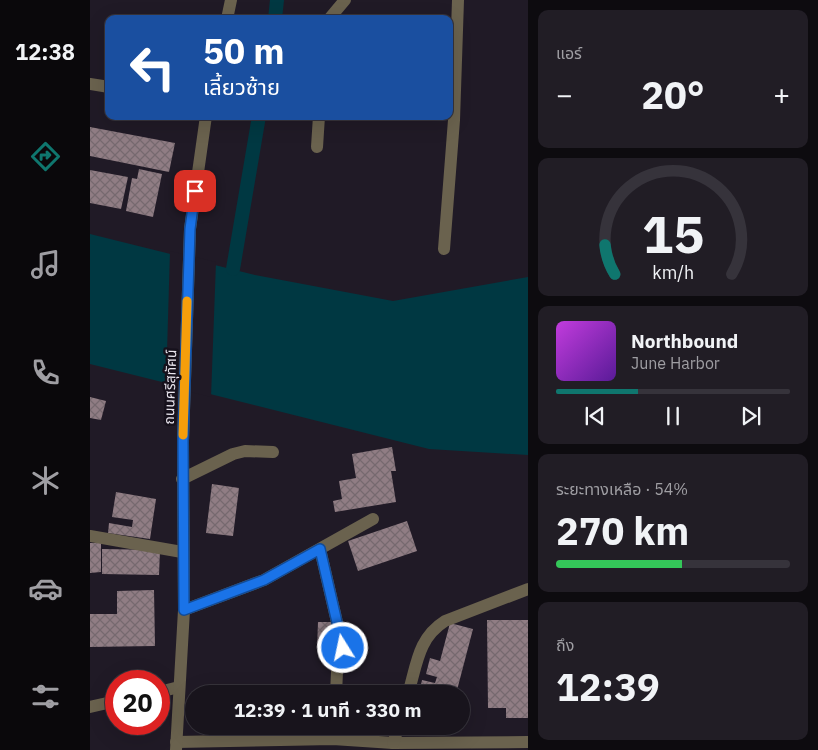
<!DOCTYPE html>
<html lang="th">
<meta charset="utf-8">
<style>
body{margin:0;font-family:"IBM Plex Sans","Noto Sans Thai",sans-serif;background:#211d25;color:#f1f3f6;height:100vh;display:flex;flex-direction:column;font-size:19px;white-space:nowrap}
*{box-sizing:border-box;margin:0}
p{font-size:16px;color:#9f9ea3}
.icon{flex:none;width:28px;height:28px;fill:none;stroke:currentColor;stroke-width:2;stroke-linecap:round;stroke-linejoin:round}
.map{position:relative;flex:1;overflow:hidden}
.sheet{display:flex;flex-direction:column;gap:10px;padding:10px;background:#0d0b0f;width:290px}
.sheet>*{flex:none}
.guide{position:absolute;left:15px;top:15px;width:348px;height:105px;border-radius:10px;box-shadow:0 5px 20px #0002,0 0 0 1px #36333b;background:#1a4fa0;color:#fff;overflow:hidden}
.speed{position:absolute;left:15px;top:670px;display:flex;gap:10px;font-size:25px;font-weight:700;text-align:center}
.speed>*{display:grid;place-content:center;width:65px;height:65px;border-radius:50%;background:#18141c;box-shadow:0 5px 20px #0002,0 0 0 1px #36333b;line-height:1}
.speed .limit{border:8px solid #d22;background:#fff;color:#111}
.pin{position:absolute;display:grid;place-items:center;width:42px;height:42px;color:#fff;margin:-21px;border-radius:10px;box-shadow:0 2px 8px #0006}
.me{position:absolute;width:55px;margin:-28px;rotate:350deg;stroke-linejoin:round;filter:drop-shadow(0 0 4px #0008)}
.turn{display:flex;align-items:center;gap:18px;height:105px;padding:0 15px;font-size:22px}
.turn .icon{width:65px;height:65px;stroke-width:2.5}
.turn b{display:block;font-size:35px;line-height:42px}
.big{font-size:38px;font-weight:700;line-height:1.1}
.sheet .card{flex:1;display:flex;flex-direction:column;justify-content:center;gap:8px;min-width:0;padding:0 18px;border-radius:10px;background:#211d25}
.sheet .dial{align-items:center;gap:0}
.dial svg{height:130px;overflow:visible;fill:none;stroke:#36333b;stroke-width:7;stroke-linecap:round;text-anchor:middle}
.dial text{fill:#f1f3f6;stroke:none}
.song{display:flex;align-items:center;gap:15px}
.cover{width:60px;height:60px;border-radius:8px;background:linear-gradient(135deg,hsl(290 70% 55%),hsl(270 70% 35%))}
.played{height:5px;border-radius:2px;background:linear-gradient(90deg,#0f766e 35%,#36333b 35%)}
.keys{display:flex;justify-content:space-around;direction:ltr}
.heat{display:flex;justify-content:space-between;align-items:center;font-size:28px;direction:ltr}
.charge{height:8px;border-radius:4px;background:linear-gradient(90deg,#34c759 54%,#36333b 0)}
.trip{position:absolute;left:95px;top:685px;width:285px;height:50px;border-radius:25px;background:#18141c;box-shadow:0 5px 20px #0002,0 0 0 1px #36333b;font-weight:700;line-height:50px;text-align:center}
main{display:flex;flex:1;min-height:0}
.tabs{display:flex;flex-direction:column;width:90px;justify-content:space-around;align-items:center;background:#0a080b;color:#9f9ea3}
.tabs .icon{width:35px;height:35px}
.tabs .selected{color:#0f766e}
.tabs b{font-size:22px;color:#f1f3f6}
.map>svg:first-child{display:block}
.water{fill:#003842}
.pier{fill:#201a26}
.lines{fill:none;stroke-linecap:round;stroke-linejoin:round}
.canal{stroke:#003842;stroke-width:14}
.building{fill:url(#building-cross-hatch)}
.minor{stroke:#6a624e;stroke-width:12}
.route-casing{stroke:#114b97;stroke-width:12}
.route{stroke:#1a73e8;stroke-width:9}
.slow{stroke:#f59e0b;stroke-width:9}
.labels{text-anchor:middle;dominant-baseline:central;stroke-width:5;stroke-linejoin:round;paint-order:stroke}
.street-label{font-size:14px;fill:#eae6ef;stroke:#16111c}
</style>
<main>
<nav class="tabs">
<b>12:38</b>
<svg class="icon selected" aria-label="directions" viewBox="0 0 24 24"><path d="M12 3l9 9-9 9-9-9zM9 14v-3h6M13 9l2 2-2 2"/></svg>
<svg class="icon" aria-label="music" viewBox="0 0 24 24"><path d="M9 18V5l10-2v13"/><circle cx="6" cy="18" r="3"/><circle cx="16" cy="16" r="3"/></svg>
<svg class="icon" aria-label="phone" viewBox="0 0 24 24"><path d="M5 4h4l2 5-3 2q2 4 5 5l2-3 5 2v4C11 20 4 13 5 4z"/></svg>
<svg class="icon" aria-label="climate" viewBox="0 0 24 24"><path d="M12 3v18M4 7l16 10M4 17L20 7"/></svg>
<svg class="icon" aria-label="car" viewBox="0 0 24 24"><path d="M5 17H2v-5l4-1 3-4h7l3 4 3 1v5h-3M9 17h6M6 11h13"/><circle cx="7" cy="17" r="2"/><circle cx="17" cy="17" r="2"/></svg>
<svg class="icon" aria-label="filters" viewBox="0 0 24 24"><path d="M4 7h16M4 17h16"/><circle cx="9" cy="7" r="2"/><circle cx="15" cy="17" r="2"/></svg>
</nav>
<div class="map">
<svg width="438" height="750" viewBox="0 0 438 750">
<defs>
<pattern id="building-cross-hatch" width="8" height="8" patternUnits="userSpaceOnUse" patternTransform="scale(1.25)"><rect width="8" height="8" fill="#907d84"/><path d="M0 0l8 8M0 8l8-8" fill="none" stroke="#76696f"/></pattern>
</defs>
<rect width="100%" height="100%" fill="#201a26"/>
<path class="water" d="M0 234 165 275 303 301 438 277V455L339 449 0 364Z"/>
<path class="pier" d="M80 251 126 262 121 397 76 386Z"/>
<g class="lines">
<g class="canal">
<path d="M185 19 187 0"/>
<path d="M143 269 169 116"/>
</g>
</g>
<g class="building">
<path d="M0 127 85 143 79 172 0 156Z"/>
<path d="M49 169 72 174 63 217 36 211 42 178 47 179Z"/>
<path d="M0 170 38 177 31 209 0 203Z"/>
<path d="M0 397 16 401 11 420 0 418Z"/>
<path d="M302 447 306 471H301L306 502 245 512 243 501 252 499 249 481 266 478 262 454Z"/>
<path d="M122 484 149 488 143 536 116 533Z"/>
<path d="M26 492 66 499 60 539 18 533 19 523 42 527 43 520 22 517Z"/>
<path d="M317 521 327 551 268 571 258 541Z"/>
<path d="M0 543H11V572L0 573Z"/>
<path d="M12 549 70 550 69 575 12 574Z"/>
<path d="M64 590 65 646 0 647V614H27V591Z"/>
<path d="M397 620H438V718H416V708H398Z"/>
<path d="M228 622H244L243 649 227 648Z"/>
<path d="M360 623 383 629 366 694H339V692L330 689 332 680 345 683 347 677 336 674 340 658 350 661Z"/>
</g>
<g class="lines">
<g class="minor">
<path d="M137 19 141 0"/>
<path d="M239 19 255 0"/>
<path d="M0 84 19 87"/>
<path d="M227 147 229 116"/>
<path d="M354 249 364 120 368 0"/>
<path d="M92 479 143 454 155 451 183 452"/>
<path d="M0 536 92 552"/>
<path d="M230 549 253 648 247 672 246 694"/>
<path d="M94 610 174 580 283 519"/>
<path d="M69 692 89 687"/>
<path d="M318 694C327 664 328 638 355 621L438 589"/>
<path d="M0 707 26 701"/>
<path d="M243 739 244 726"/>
<path d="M86 742 243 739 303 743 438 742"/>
<path d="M303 743 309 726"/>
<path d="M86 750 94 610 93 441 100 229 116 116"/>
</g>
</g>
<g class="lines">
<defs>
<path id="route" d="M105 191 100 229 93 441 94 610 174 580 230 549 253 648"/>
</defs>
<use href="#route" class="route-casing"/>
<use href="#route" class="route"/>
<path class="slow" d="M93 435 97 301"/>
</g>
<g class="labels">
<g class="street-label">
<text transform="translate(80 387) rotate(-88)">ถนนศรีสุทัศน์</text>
</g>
</g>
</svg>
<div class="speed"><div class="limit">20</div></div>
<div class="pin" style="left:105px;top:191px;background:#d93025"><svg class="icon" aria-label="arrive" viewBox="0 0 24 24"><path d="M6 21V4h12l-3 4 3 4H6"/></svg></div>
<svg class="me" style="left:253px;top:648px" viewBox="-20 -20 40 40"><circle r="17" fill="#1a73e8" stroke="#fff" stroke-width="3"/><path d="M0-11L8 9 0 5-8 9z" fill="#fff"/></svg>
<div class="trip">12:39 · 1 นาที · 330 m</div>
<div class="guide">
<div class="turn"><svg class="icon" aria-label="left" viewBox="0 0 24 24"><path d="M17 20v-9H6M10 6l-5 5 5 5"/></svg><div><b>50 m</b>เลี้ยวซ้าย</div></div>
</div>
</div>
<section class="sheet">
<div class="card"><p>แอร์</p>
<div class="heat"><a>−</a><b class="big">20°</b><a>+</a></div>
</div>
<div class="card dial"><svg viewBox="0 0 100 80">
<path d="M14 69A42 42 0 1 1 86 69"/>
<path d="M14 69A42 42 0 0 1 8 51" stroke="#0f766e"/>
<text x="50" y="56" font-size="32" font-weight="700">15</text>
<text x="50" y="72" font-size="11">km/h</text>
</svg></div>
<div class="card">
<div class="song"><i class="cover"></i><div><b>Northbound</b><p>June Harbor</p></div></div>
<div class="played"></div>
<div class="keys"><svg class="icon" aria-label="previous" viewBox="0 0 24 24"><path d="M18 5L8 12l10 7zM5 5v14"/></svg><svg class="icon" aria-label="pause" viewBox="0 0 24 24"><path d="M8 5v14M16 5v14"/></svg><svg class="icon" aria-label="next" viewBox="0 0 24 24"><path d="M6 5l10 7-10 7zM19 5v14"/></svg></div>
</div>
<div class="card"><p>ระยะทางเหลือ · 54%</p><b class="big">270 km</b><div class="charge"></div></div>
<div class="card"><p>ถึง</p><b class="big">12:39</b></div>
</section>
</main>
